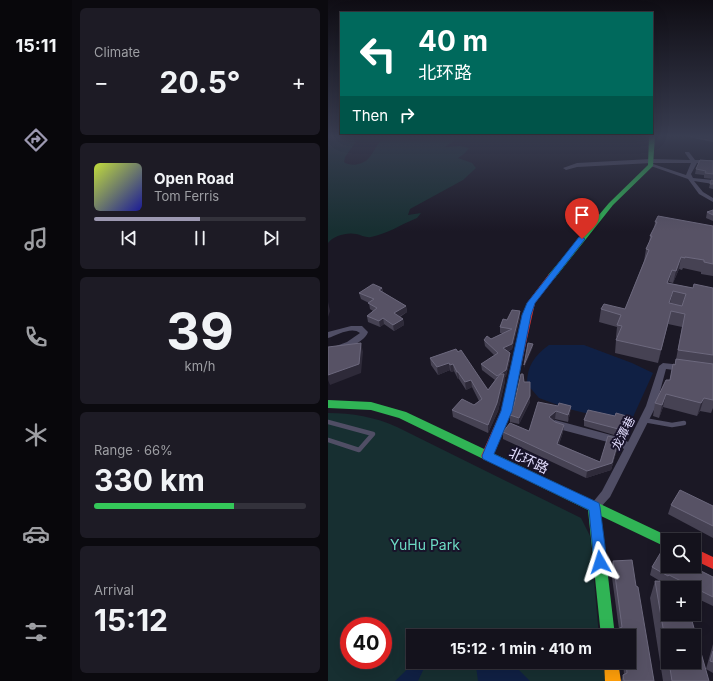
<!DOCTYPE html>
<meta charset="utf-8">
<style>
body{margin:0;font-family:Inter,"Noto Sans SC",sans-serif;background:#1d1b25;color:#f1f3f6;height:100vh;display:flex;flex-direction:column;font-size:15px;white-space:nowrap}
*{box-sizing:border-box;margin:0}
p{font-size:13px;color:#9d9ea3}
.icon{flex:none;width:22px;height:22px;fill:none;stroke:currentColor;stroke-width:2;stroke-linecap:round;stroke-linejoin:round}
.map{position:relative;flex:1;overflow:hidden}
.panel{display:flex;flex-direction:column;gap:8px;padding:8px;background:#0b0a0f;width:256px}
.panel>*{flex:none}
.banner{position:absolute;left:12px;top:12px;width:313px;height:122px;border-radius:0px;box-shadow:0 4px 16px #0002,0 0 0 1px #33323b;background:#00695c;color:#fff;overflow:hidden}
.controls{position:absolute;left:333px;top:533px;display:grid;gap:8px}
.controls a{display:grid;place-items:center;width:40px;height:40px;border-radius:0px;background:#14121c;box-shadow:0 4px 16px #0002,0 0 0 1px #33323b;font-size:20px}
.speed{position:absolute;left:12px;top:617px;display:flex;gap:8px;font-size:20px;font-weight:700;text-align:center}
.speed>*{display:grid;place-content:center;width:52px;height:52px;border-radius:50%;background:#14121c;box-shadow:0 4px 16px #0002,0 0 0 1px #33323b;line-height:1}
.speed .limit{border:6px solid #d22;background:#fff;color:#111}
.pin{position:absolute;display:grid;place-items:center;width:34px;height:34px;color:#fff;margin:-41px -17px;border-radius:50% 50% 50% 0;rotate:-45deg;box-shadow:0 0 4px #0007}
.pin .icon{rotate:45deg}
.me{position:absolute;width:44px;margin:-22px;rotate:354deg;stroke-linejoin:round;filter:drop-shadow(0 0 3px #0008)}
.turn{display:flex;align-items:center;gap:14px;height:84px;padding:0 12px;font-size:18px}
.turn .icon{width:52px;height:52px;stroke-width:2.5}
.turn b{display:block;font-size:28px;line-height:34px}
.then{display:flex;align-items:center;height:38px;padding:0 12px;background:#0003;gap:8px;font-size:15px}
.big{font-size:30px;font-weight:700;line-height:1.1}
.panel .card{flex:1;display:flex;flex-direction:column;justify-content:center;gap:6px;min-width:0;padding:0 14px;border-radius:6px;background:#1d1b25}
.panel .dial{align-items:center;gap:0}
.dial b{font-size:52px;line-height:1}
.song{display:flex;align-items:center;gap:12px}
.cover{width:48px;height:48px;border-radius:6px;background:linear-gradient(135deg,hsl(70 70% 55%),hsl(240 70% 35%))}
.played{height:4px;border-radius:2px;background:linear-gradient(90deg,#9c98b1 50%,#33323b 50%)}
.keys{display:flex;justify-content:space-around;direction:ltr}
.heat{display:flex;justify-content:space-between;align-items:center;font-size:22px;direction:ltr}
.charge{height:6px;border-radius:3px;background:linear-gradient(90deg,#34c759 66%,#33323b 0)}
.trip{position:absolute;left:78px;top:629px;width:230px;height:40px;border-radius:0px;background:#14121c;box-shadow:0 4px 16px #0002,0 0 0 1px #33323b;font-weight:700;line-height:40px;text-align:center}
main{display:flex;flex:1;min-height:0}
.tab-bar{display:flex;flex-direction:column;width:72px;justify-content:space-around;align-items:center;background:#08070b;color:#9d9ea3}
.tab-bar .icon{width:28px;height:28px}
.tab-bar .on{color:#9c98b1}
.tab-bar b{font-size:18px;color:#f1f3f6}
.map>svg:first-child{display:block}
.green{fill:#172f31;fill-rule:evenodd}
.water{fill:#102044}
.lines{fill:none;stroke-linecap:round;stroke-linejoin:round}
.lane{stroke:#504e65;stroke-width:4.5}
.street{fill:#504e65;fill-rule:evenodd}
.fast{fill:#30b455;fill-rule:evenodd}
.slow{fill:#ff9f0a;fill-rule:evenodd}
.jam{fill:#e5322d;fill-rule:evenodd}
.wall{fill:#464253;fill-rule:evenodd}
.shaded-wall{fill:#2e2a39}
.building{fill:#575265;stroke:#6c687d;fill-rule:evenodd}
.route{fill:#1a73e8;stroke:#114b97}
.labels{text-anchor:middle;dominant-baseline:central;stroke-width:4;stroke-linejoin:round;paint-order:stroke}
.street-label{font-size:12px;fill:#e2ddfd;stroke:#18132a}
.near-street-label{font-size:14px;fill:#e2ddfd;stroke:#18132a}
.near-park-label{font-size:14px;fill:#6cdac3;stroke:#18132a}
</style>
<main>
<nav class="tab-bar">
<b>15:11</b>
<svg class="icon on" aria-label="directions" viewBox="0 0 24 24"><path d="M12 3l9 9-9 9-9-9zM9 14v-3h6M13 9l2 2-2 2"/></svg>
<svg class="icon" aria-label="music" viewBox="0 0 24 24"><path d="M9 18V5l10-2v13"/><circle cx="6" cy="18" r="3"/><circle cx="16" cy="16" r="3"/></svg>
<svg class="icon" aria-label="phone" viewBox="0 0 24 24"><path d="M5 4h4l2 5-3 2q2 4 5 5l2-3 5 2v4C11 20 4 13 5 4z"/></svg>
<svg class="icon" aria-label="climate" viewBox="0 0 24 24"><path d="M12 3v18M4 7l16 10M4 17L20 7"/></svg>
<svg class="icon" aria-label="car" viewBox="0 0 24 24"><path d="M5 17H2v-5l4-1 3-4h7l3 4 3 1v5h-3M9 17h6M6 11h13"/><circle cx="7" cy="17" r="2"/><circle cx="17" cy="17" r="2"/></svg>
<svg class="icon" aria-label="filters" viewBox="0 0 24 24"><path d="M4 7h16M4 17h16"/><circle cx="9" cy="7" r="2"/><circle cx="15" cy="17" r="2"/></svg>
</nav>
<section class="panel">
<div class="card"><p>Climate</p>
<div class="heat"><a>−</a><b class="big">20.5°</b><a>+</a></div>
</div>
<div class="card">
<div class="song"><i class="cover"></i><div><b>Open Road</b><p>Tom Ferris</p></div></div>
<div class="played"></div>
<div class="keys"><svg class="icon" aria-label="previous" viewBox="0 0 24 24"><path d="M18 5L8 12l10 7zM5 5v14"/></svg><svg class="icon" aria-label="pause" viewBox="0 0 24 24"><path d="M8 5v14M16 5v14"/></svg><svg class="icon" aria-label="next" viewBox="0 0 24 24"><path d="M6 5l10 7-10 7zM19 5v14"/></svg></div>
</div>
<div class="card dial"><b>39</b><p>km/h</p></div>
<div class="card"><p>Range · 66%</p><b class="big">330 km</b><div class="charge"></div></div>
<div class="card"><p>Arrival</p><b class="big">15:12</b></div>
</section>
<div class="map">
<svg width="385" height="681" viewBox="0 0 385 681">
<rect width="100%" height="100%" fill="#1b1825"/>
<g class="green">
<path d="M0 136H22L26 137 27 143 17 157 16 162C22 167 35 165 41 158 47 151 49 142 58 137 63 136 69 134 74 136 76 136 78 139 82 140 97 142 112 131 127 140L117 147 132 146 141 148 137 153 130 158 144 163 148 168 135 180 82 209 80 215 93 213 89 218C74 224 59 234 43 237 38 238 33 235 28 234 19 232 5 236 0 243Z"/>
<path d="M0 413C24 413 47 417 69 427L253 518 262 536 271 636H85V662H275L278 681H0ZM21 626H55V660H21Z"/>
</g>
<g class="water">
<path d="M221 345H256L304 363 325 373 305 417 277 418 241 409 211 398 199 384C199 366 206 356 221 345Z"/>
<path d="M87 662H99L90 681H67Z"/>
<path d="M141 662H179L186 665 202 681H150L148 666Z"/>
</g>
<g class="lines">
<g class="lane">
<path d="M316 420 344 425 356 423"/>
<path d="M0 422 45 434 31 450 0 440"/>
</g>
<g class="street">
<path d="M356 136H363L385 140V142Z"/>
<path d="M357 152H361L367 160H385V164L369 163 363 174 365 178 385 180V184L366 181 375 192 385 198V202L371 194 360 179 320 165 325 164 358 175 363 163H323L249 167 238 170 235 168 249 163 323 159 362 160 357 153Z"/>
<path d="M23 326H34L40 332C36 344 12 351 0 355V349L19 342 32 333C24 326 9 335 0 338V332Z"/>
<path d="M335 363 354 365 358 368 354 371 338 369 328 406 282 497 270 510 266 512 262 510 261 507 274 491 296 449 291 445 227 428 224 426 222 424 224 422 227 420 294 438 300 442 318 406 331 366Z"/>
</g>
<g class="fast">
<path d="M321 136H327L325 166 285 205 227 278H221L220 276 221 274 281 203 320 165Z"/>
<path d="M0 400 43 402 78 412 344 538 345 540H340V548L273 516 287 636H273L260 510 71 418 43 410 0 408Z"/>
</g>
<path class="slow" d="M276 662H290L293 681H277Z"/>
<g class="jam">
<path d="M221 274H224L228 276 207 303 183 411 163 459 159 460 155 459 153 456 173 411 199 303Z"/>
<path d="M366 548 385 557V569L366 560Z"/>
</g>
</g>
<g class="wall">
<path d="M366 136H385V140Z"/>
<path d="M385 161V179L376 178V175L367 174 368 169Z"/>
<path d="M383 180H385V189L381 188Z"/>
<path d="M385 210V221L378 218 379 212Z"/>
<path d="M327 222 385 226V276L373 274V272L355 268 354 270 351 269 345 283 341 282V283L365 288H385V408L383 413 372 411 369 416 335 407 331 418 325 416 327 403 342 380 345 364 347 365 354 327 340 324 330 363 287 353 288 340 289 338 288 337 289 327 271 322 273 309H297L316 261 318 249 321 243 322 236 326 229Z"/>
<path d="M54 288 55 292 78 306 79 312 72 317 75 319 76 325 66 331 56 324 52 327 40 322 39 316 45 311 42 309 41 303 33 299 31 293Z"/>
<path d="M192 317 184 349 180 352 182 353V359L178 376 177 377V381L170 411 160 433 125 417 124 410 146 405 151 401 144 387 138 390 131 379H130L126 371 123 372 122 370 110 375 103 365 102 358 128 349 160 390 167 380 154 370 153 364 167 356 157 346 156 340 163 339 175 333H172V327L179 320Z"/>
<path d="M196 382 202 402 191 424 182 422V415Z"/>
<path d="M230 406H243L242 413 240 422 227 419 225 420 227 422 236 425 235 432 231 444 272 462 290 446 283 470 258 478 175 439V432L201 431Z"/>
<path d="M256 420 301 423 296 438 256 426Z"/>
<path d="M343 505 385 506V538L340 514Z"/>
<path d="M285 561 308 586 326 681H293L295 675 296 674 295 662H301V636H288L290 629H291L283 570Z"/>
<path d="M340 566 385 577V606L366 597V588H340L381 681H335L322 598 327 581H332L322 575 324 567ZM340 636 366 662H340Z"/>
<path d="M385 644V673L378 669Z"/>
</g>
<g class="shaded-wall">
<path d="M353 257 351 269 345 283 348 271Z"/>
<path d="M344 270 341 282 336 295 339 283Z"/>
<path d="M54 288 55 294 51 290Z"/>
<path d="M345 291 342 303H341Z"/>
<path d="M0 302 2 311 0 317Z"/>
<path d="M78 306 79 312 67 319 66 313Z"/>
<path d="M192 311V317L184 349 176 354 175 348Z"/>
<path d="M343 311 340 324 330 363 333 350Z"/>
<path d="M55 318 56 324 52 327 51 321Z"/>
<path d="M75 319 76 325 66 331 65 325Z"/>
<path d="M33 343 35 352 33 373 2 385 0 380V375Z"/>
<path d="M205 344V347L196 368V365Z"/>
<path d="M182 353V359L178 376 177 377V381L170 411 160 433V425L169 382V376Z"/>
<path d="M121 363 122 370 110 375 109 367Z"/>
<path d="M125 364 126 371 123 372 122 365Z"/>
<path d="M129 372H130L131 379H130Z"/>
<path d="M143 380 144 387 138 390 137 382Z"/>
<path d="M202 382V402L191 424V418Z"/>
<path d="M338 394 335 407 331 418 334 405Z"/>
<path d="M376 398 372 411 369 416 373 403Z"/>
<path d="M243 406 242 413 240 422V415Z"/>
<path d="M228 411 227 419 220 424 221 417Z"/>
<path d="M302 417 301 423 296 438Z"/>
<path d="M236 425 235 432 229 451V444Z"/>
<path d="M291 439 290 446 283 470 258 478 259 471 284 463Z"/>
</g>
<g class="building">
<path d="M372 160 385 161V174L377 173 378 171 368 169Z"/>
<path d="M383 180H385V184H382Z"/>
<path d="M385 210V215L379 212Z"/>
<path d="M330 216 385 226V264L376 262V260L357 257V258L353 257 348 271 344 270 339 283 365 288 366 284 385 288V355L350 350 357 314 343 311 333 350 288 340 294 326 289 325 293 315 273 309 276 304 297 309 321 250 318 249 324 236H322L329 222H327ZM345 291 358 294 354 306 341 303Z"/>
<path d="M45 284 54 288 51 290 78 306 66 313 75 319 65 325 55 318 51 321 39 316 49 308 40 303 46 299 31 293Z"/>
<path d="M184 310 192 311 184 344 175 348 182 353 178 370 169 376 153 364 170 353 156 340 159 336 163 339 184 329 172 327 175 319 179 320Z"/>
<path d="M33 343 31 364 0 375V347Z"/>
<path d="M200 343 205 344 196 365Z"/>
<path d="M128 349 130 352 133 350 160 390 172 374H176L169 403 160 425 124 410 134 399 146 405 154 399 143 380 137 382 130 372H129L125 364 122 365 121 363 109 367 102 358Z"/>
<path d="M348 359 385 364V400L376 398 373 403 338 394 334 405 327 403 338 380H342L345 364 347 365Z"/>
<path d="M193 374H195L196 382H202V396L191 418 182 415 186 405Z"/>
<path d="M210 402 230 406 231 403 243 406 240 415 228 411 221 417 227 422 236 425 229 444 272 462 280 436 291 439 284 463 259 471 175 432 182 423 201 431Z"/>
<path d="M260 410 287 416 288 413 302 417 298 431 256 420Z"/>
<path d="M352 490 385 506V526L343 505Z"/>
<path d="M333 552 340 557V566H363L385 577V597L341 575 340 576 324 567Z"/>
<path d="M304 560 308 586 310 587 326 681H296L295 675 299 673 298 662H301V636H291L290 629 294 627 285 561Z"/>
<path d="M327 581 353 582 355 588H340V614H362L381 681H344L341 662H366V636H340V657Z"/>
<path d="M385 651V662L382 661Z"/>
</g>
<linearGradient id="sky" x2="0" y2="1"><stop stop-color="#0f0d14"/><stop offset="0.59" stop-color="#393d51"/><stop offset="1" stop-color="#393d51" stop-opacity="0"/></linearGradient>
<rect width="385" height="231" fill="url(#sky)"/>
<path class="route" d="M251 237H254L257 239 207 303 203 315 184 411 166 454 271 503 272 507 279 562 277 567 272 568 268 567 266 562 261 510 155 459 154 456 173 411 194 315 199 303Z"/>
<g class="labels">
<g class="street-label">
<text transform="translate(295 433) rotate(-63)">龙潭巷</text>
</g>
<g class="near-street-label">
<text transform="translate(201 460) rotate(25)">北环路</text>
</g>
<g class="near-park-label">
<text x="97" y="544">YuHu Park</text>
</g>
</g>
</svg>
<div class="controls">
<a><svg class="icon" aria-label="search" viewBox="0 0 24 24"><circle cx="10" cy="10" r="6"/><path d="M15 15l6 6"/></svg></a>
<a>+</a>
<a>−</a>
</div>
<div class="speed"><div class="limit">40</div></div>
<div class="pin" style="left:254px;top:239px;background:#d93025"><svg class="icon" aria-label="arrive" viewBox="0 0 24 24"><path d="M6 21V4h12l-3 4 3 4H6"/></svg></div>
<svg class="me" style="left:272px;top:562px" viewBox="-20 -20 40 40"><path d="M0-17L14 15 0 8-14 15z" fill="#1a73e8" stroke="#fff" stroke-width="4"/></svg>
<div class="trip">15:12 · 1 min · 410 m</div>
<div class="banner">
<div class="turn"><svg class="icon" aria-label="left" viewBox="0 0 24 24"><path d="M17 20v-9H6M10 6l-5 5 5 5"/></svg><div><b>40 m</b>北环路</div></div>
<div class="then">Then<svg class="icon" aria-label="right" viewBox="0 0 24 24"><path d="M7 20v-9h11M14 6l5 5-5 5"/></svg></div>
</div>
</div>
</main>
